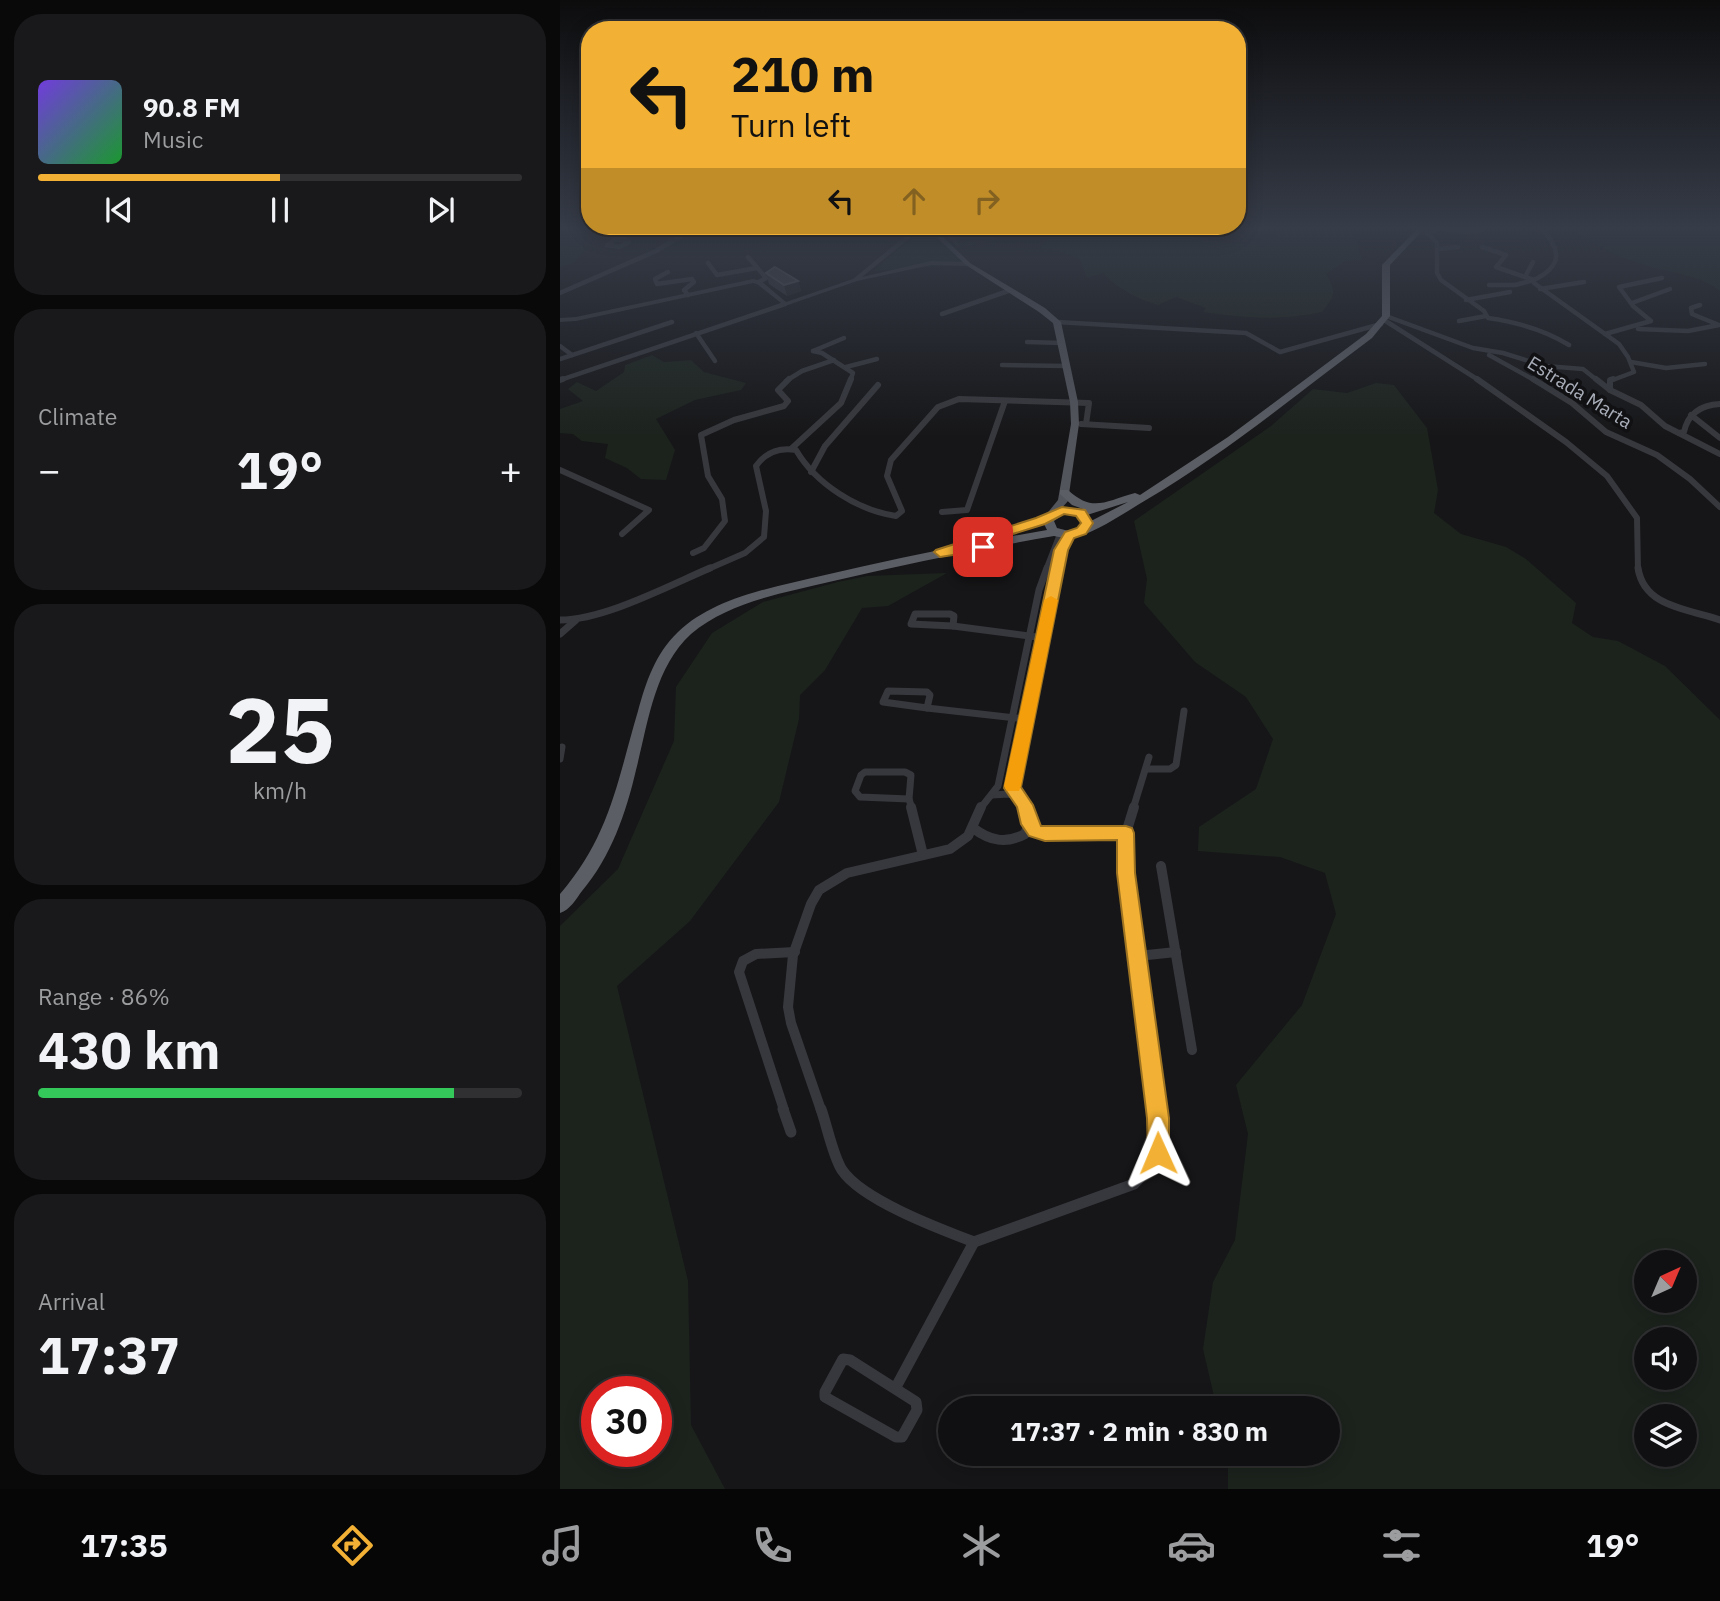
<!DOCTYPE html>
<meta charset="utf-8">
<style>
body{margin:0;font-family:"IBM Plex Sans",sans-serif;background:#19191b;color:#f1f3f6;height:100vh;display:flex;flex-direction:column;font-size:26px;white-space:nowrap}
*{box-sizing:border-box;margin:0}
p{font-size:23px;color:#9c9d9f}
.icon{flex:none;width:38px;height:38px;fill:none;stroke:currentColor;stroke-width:2;stroke-linecap:round;stroke-linejoin:round}
.map{position:relative;flex:1;overflow:hidden}
.details{display:flex;flex-direction:column;gap:14px;padding:14px;background:#09090a;width:560px}
.details>*{flex:none}
.hud{position:absolute;left:21px;top:21px;width:665px;height:214px;border-radius:28px;box-shadow:0 4px 18px #0003,0 0 0 2px #303032;background:#f2b134;color:#111;overflow:hidden}
.needle{width:46px;rotate:44deg}
.tools{position:absolute;left:1074px;top:1250px;display:grid;gap:14px}
.tools a{display:grid;place-items:center;width:63px;height:63px;border-radius:50%;background:#101012;box-shadow:0 4px 18px #0003,0 0 0 2px #303032;font-size:35px}
.speed{position:absolute;left:21px;top:1376px;display:flex;gap:14px;font-size:35px;font-weight:700;text-align:center}
.speed>*{display:grid;place-content:center;width:91px;height:91px;border-radius:50%;background:#101012;box-shadow:0 4px 18px #0003,0 0 0 2px #303032;line-height:1}
.speed .limit{border:10px solid #d22;background:#fff;color:#111}
.pin{position:absolute;display:grid;place-items:center;width:60px;height:60px;color:#fff;margin:-30px;border-radius:14px;box-shadow:0 4px 10px #0006}
.me{position:absolute;width:77px;margin:-38px;rotate:359deg;stroke-linejoin:round;filter:drop-shadow(0 0 5px #0008)}
.turn{display:flex;align-items:center;gap:24px;height:147px;padding:0 35px;font-size:32px}
.turn .icon{width:91px;height:91px;stroke-width:2.5}
.turn b{display:block;font-size:49px;line-height:60px}
.lanes{display:flex;align-items:center;height:66px;padding:0 35px;background:#0003;justify-content:center;gap:35px;direction:ltr}
.lanes .off{opacity:.35}
.big{font-size:52px;font-weight:800;line-height:1.1}
.details .widget{flex:1;display:flex;flex-direction:column;justify-content:center;gap:10px;min-width:0;padding:0 24px;border-radius:28px;background:#19191b}
.details .dial{align-items:center;gap:0}
.dial b{font-size:91px;line-height:1}
.song{display:flex;align-items:center;gap:21px}
.cover{width:84px;height:84px;border-radius:10px;background:linear-gradient(135deg,hsl(260 70% 55%),hsl(130 70% 35%))}
.played{height:7px;border-radius:4px;background:linear-gradient(90deg,#f2b134 50%,#303032 50%)}
.keys{display:flex;justify-content:space-around;direction:ltr}
.heat{display:flex;justify-content:space-between;align-items:center;font-size:38px;direction:ltr}
.charge{height:10px;border-radius:5px;background:linear-gradient(90deg,#34c759 86%,#303032 0)}
.trip{position:absolute;left:378px;top:1396px;width:402px;height:70px;border-radius:35px;background:#101012;box-shadow:0 4px 18px #0003,0 0 0 2px #303032;font-weight:800;line-height:70px;text-align:center}
.dock{display:flex;height:112px;justify-content:space-around;align-items:center;background:#060607;color:#9c9d9f}
.dock .icon{width:49px;height:49px}
.dock .active{color:#f2b134}
.dock b{font-size:32px;color:#f1f3f6}
main{display:flex;flex:1;min-height:0}
.map>svg:first-child{display:block}
.green{fill:#1c231d;fill-rule:evenodd}
.lines{fill:none;stroke-linecap:round;stroke-linejoin:round}
.minor-far4{stroke:#37383d;stroke-width:4.5}
.minor-far3{stroke:#37383d;stroke-width:6}
.minor-far2{stroke:#37383d;stroke-width:7}
.minor-far1{stroke:#37383d;stroke-width:10}
.minor{stroke:#37383d;stroke-width:11}
.tertiary{fill:#37383d;fill-rule:evenodd}
.primary{fill:#53555c;fill-rule:evenodd}
.trunk{fill:#5b5e65;fill-rule:evenodd}
.wall{fill:#323236}
.shaded-wall{fill:#212124}
.building{fill:#3f3f44;stroke:#4f5156;stroke-width:2}
.route{fill:#f2b134;stroke:#9d7322;stroke-width:2}
.slow{fill:#f59e0b}
.labels{text-anchor:middle;dominant-baseline:central;stroke-width:7;stroke-linejoin:round;paint-order:stroke}
.far-street-label{font-size:19px;fill:#a8adb8;stroke:#111113}
</style>
<main>
<section class="details">
<div class="widget">
<div class="song"><i class="cover"></i><div><b>90.8 FM</b><p>Music</p></div></div>
<div class="played"></div>
<div class="keys"><svg class="icon" aria-label="previous" viewBox="0 0 24 24"><path d="M18 5L8 12l10 7zM5 5v14"/></svg><svg class="icon" aria-label="pause" viewBox="0 0 24 24"><path d="M8 5v14M16 5v14"/></svg><svg class="icon" aria-label="next" viewBox="0 0 24 24"><path d="M6 5l10 7-10 7zM19 5v14"/></svg></div>
</div>
<div class="widget"><p>Climate</p>
<div class="heat"><a>−</a><b class="big">19°</b><a>+</a></div>
</div>
<div class="widget dial"><b>25</b><p>km/h</p></div>
<div class="widget"><p>Range · 86%</p><b class="big">430 km</b><div class="charge"></div></div>
<div class="widget"><p>Arrival</p><b class="big">17:37</b></div>
</section>
<div class="map">
<svg width="1160" height="1489" viewBox="0 0 1160 1489">
<rect width="100%" height="100%" fill="#161618"/>
<g class="green">
<path d="M0 229H26L23 235V252L13 263 0 267Z"/>
<path d="M363 229H371L412 264 313 271Z"/>
<path d="M467 229H608L641 239 680 244 714 237 727 229H800L795 237 802 260 785 261 766 274C777 292 775 296 762 312 721 321 684 318 643 312L646 308 616 297 598 305C577 299 558 289 543 273L527 278 520 259 497 250 480 248 487 242Z"/>
<path d="M1014 229H1160V291C1140 275 1112 273 1088 266 1060 258 1037 247 1014 229Z"/>
<path d="M92 355 104 362 131 360 144 372 186 383 181 390 135 400 96 419 115 450 106 480 81 479 67 468 45 458 48 444 22 441 13 434 0 433V409L23 401 8 389 17 382 36 391 64 372 65 365Z"/>
<path d="M816 383 834 385 867 428 878 490 874 513 901 534 946 547 966 559 1016 603 1012 623 1033 637 1058 641 1105 666 1160 720V1489H668V1454H768V1409H657L643 1349 653 1282 675 1240 688 1134 676 1085 742 1005 776 914 765 873 720 857 638 851 639 827 696 789 713 739 686 697 635 662 584 603 587 579 574 521 711 426 753 389 787 393ZM1087 1262H1125V1300H1087ZM1087 1339H1125V1377H1087ZM1087 1416H1125V1454H1087Z"/>
<path d="M387 573 328 606 302 608 265 670 240 695 239 719 219 802 130 921 57 986 128 1281 131 1425 165 1489H0V926L58 869 114 741 116 687 152 633 203 602 278 582 307 576ZM37 1391H96V1451H37Z"/>
</g>
<g class="lines">
<g class="minor-far4">
<path d="M864 229 877 243V273L881 280 924 311 928 318C956 322 985 330 1009 345"/>
<path d="M885 229 902 232 921 230"/>
<path d="M982 229C1002 251 1002 266 974 280V283L1059 344 1068 357 1074 372 1050 381"/>
<path d="M867 234 878 229"/>
<path d="M64 239 69 242 59 247 47 245 54 240Z"/>
<path d="M922 247 946 255 936 267 974 280"/>
<path d="M878 249 898 247"/>
<path d="M188 257 206 278 199 282"/>
<path d="M148 263 157 275 197 268"/>
<path d="M108 272 95 279 97 284 132 279 134 282 124 290 128 295"/>
<path d="M965 277 973 262"/>
<path d="M929 285H955L974 280"/>
<path d="M980 289 1024 282"/>
<path d="M0 293 96 251 133 229"/>
<path d="M906 300 950 292"/>
<path d="M1072 303 1110 289"/>
<path d="M382 314 451 290"/>
<path d="M826 316 913 348 943 353 985 366 1023 369 1038 381"/>
<path d="M824 320 920 381"/>
<path d="M899 321 926 316"/>
<path d="M497 322 686 333 720 352 821 324"/>
<path d="M1078 329 1128 331 1159 325 1132 314 1131 308 1140 305"/>
<path d="M136 333 155 361"/>
<path d="M1045 334 1091 321 1073 306 1059 287 1102 278"/>
<path d="M467 342 503 343"/>
<path d="M0 346 12 355"/>
<path d="M253 351 284 338"/>
<path d="M253 351 262 353 293 373 290 381"/>
<path d="M929 355 976 381"/>
<path d="M0 359 112 322"/>
<path d="M1071 362 1106 368 1145 364"/>
<path d="M442 365 507 366"/>
<path d="M286 367 317 359"/>
<path d="M0 380 225 304"/>
<path d="M226 381 242 371 274 360"/>
</g>
<g class="minor-far3">
<path d="M917 379 1006 442 1047 476 1077 518 1078 570"/>
<path d="M973 379 1012 403 1046 432 1097 455 1130 479 1160 507"/>
<path d="M1036 379 1050 390 1081 405 1105 426 1160 454"/>
<path d="M0 380 3 379"/>
<path d="M1050 390V380L1053 379"/>
<path d="M1131 415 1160 438"/>
<path d="M521 424 589 428"/>
<path d="M1119 433 1124 432C1128 413 1141 405 1160 404"/>
<path d="M231 449 281 403 291 379"/>
<path d="M0 470 89 510 62 534"/>
<path d="M251 472 265 446 318 385"/>
<path d="M382 512 407 510 445 401"/>
<path d="M133 553 144 548 165 521 162 499 148 476 141 435 174 420 224 406 228 401 218 390 229 379"/>
<path d="M146 570 185 553 204 537 206 511 196 466C206 452 219 447 236 450 256 484 297 510 336 516L342 511 327 476 331 460 378 407 399 399 529 403 526 424"/>
<path d="M486 570 500 534"/>
<path d="M497 570 509 535"/>
</g>
<g class="minor-far2">
<path d="M1078 568C1084 608 1130 609 1160 620"/>
<path d="M355 614H390L394 616 393 626 351 624Z"/>
<path d="M0 620C44 620 108 586 150 568"/>
<path d="M393 626 484 638"/>
<path d="M0 634 16 620"/>
<path d="M328 691 367 692 370 695 367 708 323 702Z"/>
<path d="M367 708 465 719"/>
<path d="M0 759 2 747"/>
<path d="M586 769H610L616 765 624 711"/>
<path d="M305 772H345L351 775 349 799 300 797 295 791 301 775Z"/>
<path d="M432 795 449 794 459 797"/>
<path d="M349 799 352 809"/>
<path d="M420 809 438 786 479 590 487 568"/>
<path d="M466 809 453 788 497 568"/>
<path d="M573 809 589 757"/>
</g>
<g class="minor-far1">
<path d="M351 807 363 855"/>
<path d="M466 807 473 827 485 834 566 833 569 894 596 1110"/>
<path d="M413 828C430 841 446 844 465 834L469 824"/>
<path d="M566 833 574 807"/>
<path d="M601 866 632 1050"/>
<path d="M578 956 616 952"/>
<path d="M224 1110 179 972 183 961 196 954 235 952"/>
<path d="M261 1110 231 1023 228 1007 233 955 251 904 259 890 287 873 390 849 408 836 421 807"/>
</g>
<g class="minor">
<path d="M223 1109 231 1132"/>
<path d="M261 1109C267 1126 273 1156 282 1170 302 1200 380 1229 414 1242L574 1184C603 1155 601 1148 596 1109"/>
<path d="M283 1359 290 1360 356 1402 357 1410 342 1437H336L265 1397V1392Z"/>
<path d="M336 1387 414 1242"/>
</g>
<path class="tertiary" d="M354 229H361L302 277 371 261 408 262 411 264 408 266 371 265 297 281 225 306 197 284 193 283 16 321 0 322V318L16 317 193 279 201 281 226 302 293 279Z"/>
<path class="primary" d="M368 229H375L410 263 485 308 501 322 518 402 519 424 508 501 493 518 490 519 485 516 498 500 511 424 510 402 493 323 479 312 406 265Z"/>
<path class="trunk" d="M857 229H864L830 265V316L812 338C738 393 666 453 586 500 566 512 541 529 520 536 511 539 503 538 494 536 419 549 344 564 269 582 223 593 168 602 131 634 94 668 88 724 76 770 66 813 51 857 22 891 16 899 10 910 0 913V894C50 836 57 782 78 711 86 682 95 654 118 632 156 596 216 587 265 575 316 563 368 552 420 542L416 539 418 537 491 513 502 507 523 509 512 505 500 494V490H508C533 513 545 501 575 493L580 495 668 437 806 334 822 316V265ZM568 502 531 521 527 515ZM504 514 516 516 521 523V526L509 531 497 528 494 521ZM483 522 487 530 430 540Z"/>
</g>
<g class="wall">
<path d="M386 229H434L435 240 398 247 387 236Z"/>
<path d="M206 273 238 281 241 291 227 296 209 284Z"/>
</g>
<g class="shaded-wall">
<path d="M418 229H434L435 240 398 247 396 234Z"/>
<path d="M238 281 241 291 227 296 224 285Z"/>
</g>
<g class="building">
<path d="M392 229H418L396 234Z"/>
<path d="M215 267 238 281 224 285 206 273Z"/>
</g>
<linearGradient id="sky" x2="0" y2="1"><stop stop-color="#0c0c0d"/><stop offset="0.52" stop-color="#363c48"/><stop offset="1" stop-color="#363c48" stop-opacity="0"/></linearGradient>
<rect width="1160" height="438" fill="url(#sky)"/>
<path class="route" d="M502 507 525 510 533 523 526 534 514 538 508 550 461 787 473 805 481 826H566L572 828 574 833 575 873 609 1118V1153L606 1161 598 1164 591 1161 588 1153 587 1118 557 873V840L485 841 469 836 461 824 457 807 444 788 494 550 505 532 517 528 521 523 516 516 504 514 485 524 424 543 429 547 427 550 380 557 374 552 376 550 476 518Z"/>
<path class="slow" d="M491 596 498 600 461 786 459 791H447L444 786 484 600Z"/>
<g class="labels">
<g class="far-street-label">
<text transform="translate(1020 392) rotate(32)">Estrada Marta</text>
</g>
</g>
</svg>
<div class="tools">
<a><svg class="needle" viewBox="-14 -14 28 28"><path d="M0-13l5 13h-10z" fill="#e53935"/><path d="M0 13l5-13h-10z" fill="#9c9d9f"/></svg></a>
<a><svg class="icon" aria-label="sound" viewBox="0 0 24 24"><path d="M4 9h4l5-4v14l-5-4H4zM17 9q2 3 0 6"/></svg></a>
<a><svg class="icon" aria-label="layers" viewBox="0 0 24 24"><path d="M12 4l9 5-9 5-9-5zM3 14l9 5 9-5"/></svg></a>
</div>
<div class="speed"><div class="limit">30</div></div>
<div class="pin" style="left:423px;top:547px;background:#d93025"><svg class="icon" aria-label="arrive" viewBox="0 0 24 24"><path d="M6 21V4h12l-3 4 3 4H6"/></svg></div>
<svg class="me" style="left:598px;top:1153px" viewBox="-20 -20 40 40"><path d="M0-17L14 15 0 8-14 15z" fill="#f2b134" stroke="#fff" stroke-width="4"/></svg>
<div class="trip">17:37 · 2 min · 830 m</div>
<div class="hud">
<div class="turn"><svg class="icon" aria-label="left" viewBox="0 0 24 24"><path d="M17 20v-9H6M10 6l-5 5 5 5"/></svg><div><b>210 m</b>Turn left</div></div>
<div class="lanes"><svg class="icon" aria-label="left" viewBox="0 0 24 24"><path d="M17 20v-9H6M10 6l-5 5 5 5"/></svg><svg class="icon off" aria-label="ahead" viewBox="0 0 24 24"><path d="M12 20V5M6 11l6-6 6 6"/></svg><svg class="icon off" aria-label="right" viewBox="0 0 24 24"><path d="M7 20v-9h11M14 6l5 5-5 5"/></svg></div>
</div>
</div>
</main>
<nav class="dock">
<b>17:35</b>
<svg class="icon active" aria-label="directions" viewBox="0 0 24 24"><path d="M12 3l9 9-9 9-9-9zM9 14v-3h6M13 9l2 2-2 2"/></svg>
<svg class="icon" aria-label="music" viewBox="0 0 24 24"><path d="M9 18V5l10-2v13"/><circle cx="6" cy="18" r="3"/><circle cx="16" cy="16" r="3"/></svg>
<svg class="icon" aria-label="phone" viewBox="0 0 24 24"><path d="M5 4h4l2 5-3 2q2 4 5 5l2-3 5 2v4C11 20 4 13 5 4z"/></svg>
<svg class="icon" aria-label="climate" viewBox="0 0 24 24"><path d="M12 3v18M4 7l16 10M4 17L20 7"/></svg>
<svg class="icon" aria-label="car" viewBox="0 0 24 24"><path d="M5 17H2v-5l4-1 3-4h7l3 4 3 1v5h-3M9 17h6M6 11h13"/><circle cx="7" cy="17" r="2"/><circle cx="17" cy="17" r="2"/></svg>
<svg class="icon" aria-label="filters" viewBox="0 0 24 24"><path d="M4 7h16M4 17h16"/><circle cx="9" cy="7" r="2"/><circle cx="15" cy="17" r="2"/></svg>
<b>19°</b>
</nav>
